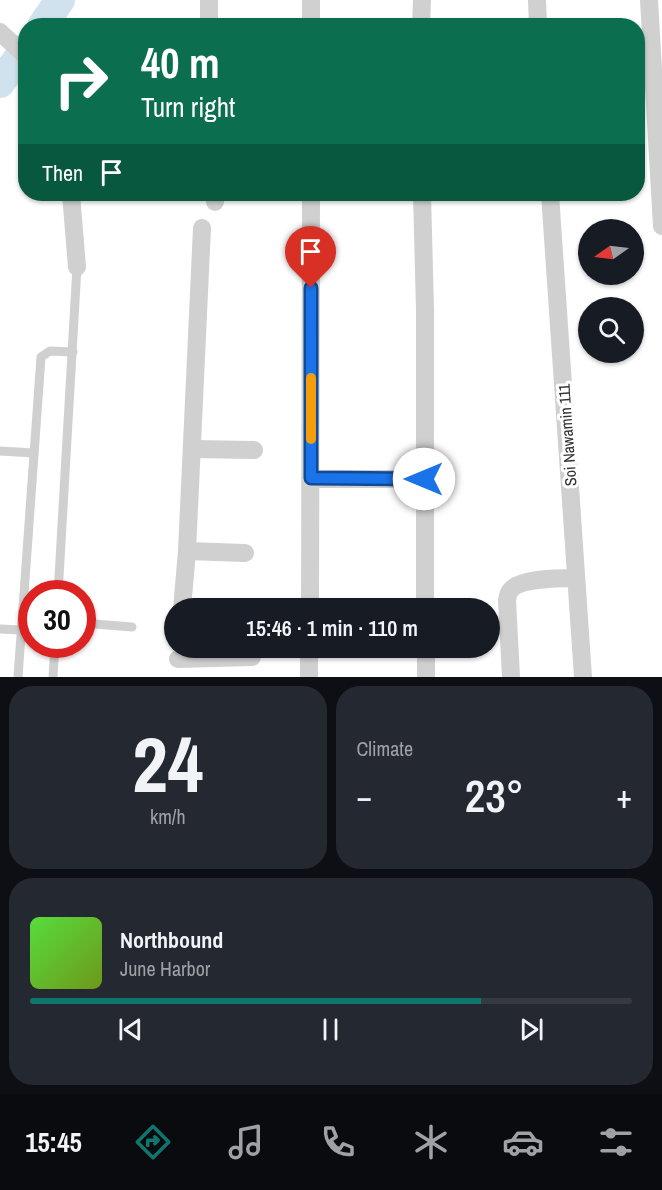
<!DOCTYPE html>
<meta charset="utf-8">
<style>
body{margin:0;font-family:"Archivo Narrow",sans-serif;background:#242831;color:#f1f3f6;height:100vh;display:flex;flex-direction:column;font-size:22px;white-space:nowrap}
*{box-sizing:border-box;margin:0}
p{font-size:20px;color:#9ea1a6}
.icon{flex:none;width:33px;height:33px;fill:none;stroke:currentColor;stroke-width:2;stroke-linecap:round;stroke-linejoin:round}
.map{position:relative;height:677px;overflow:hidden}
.details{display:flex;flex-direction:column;gap:9px;padding:9px;background:#0d0f14;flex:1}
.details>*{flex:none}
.banner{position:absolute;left:18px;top:18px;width:627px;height:183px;border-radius:24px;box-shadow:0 2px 4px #0004;background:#0b6e4f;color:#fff;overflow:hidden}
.needle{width:39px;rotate:256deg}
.buttons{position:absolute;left:578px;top:219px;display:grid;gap:12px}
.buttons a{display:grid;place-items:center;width:66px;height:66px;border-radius:50%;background:#171b24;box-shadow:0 2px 4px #0004;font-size:30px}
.speed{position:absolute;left:18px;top:580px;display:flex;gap:12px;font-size:30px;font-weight:700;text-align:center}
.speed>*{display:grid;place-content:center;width:78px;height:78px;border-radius:50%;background:#171b24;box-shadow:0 2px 4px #0004;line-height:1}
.speed .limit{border:9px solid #d22;background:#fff;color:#111}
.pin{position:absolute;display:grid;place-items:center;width:51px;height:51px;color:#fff;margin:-62px -26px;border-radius:50% 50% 50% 0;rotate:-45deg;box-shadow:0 0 6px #0007}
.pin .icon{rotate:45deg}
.me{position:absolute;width:66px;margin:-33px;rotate:270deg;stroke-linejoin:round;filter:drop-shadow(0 0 4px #0008)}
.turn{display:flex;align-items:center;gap:21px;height:126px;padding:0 24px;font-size:27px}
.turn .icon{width:78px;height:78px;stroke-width:2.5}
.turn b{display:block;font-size:42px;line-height:51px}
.then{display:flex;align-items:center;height:57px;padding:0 24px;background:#0003;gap:12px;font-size:22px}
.big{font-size:45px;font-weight:600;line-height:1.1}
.details .tile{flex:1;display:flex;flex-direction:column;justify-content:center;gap:9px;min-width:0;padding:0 21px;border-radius:24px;background:#242831}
.details .dial{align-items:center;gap:0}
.dial b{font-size:78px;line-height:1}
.song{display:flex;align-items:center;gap:18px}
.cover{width:72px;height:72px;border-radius:9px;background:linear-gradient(135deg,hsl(110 70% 55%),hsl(80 70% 35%))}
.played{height:6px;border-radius:3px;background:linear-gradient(90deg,#0f766e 75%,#363941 75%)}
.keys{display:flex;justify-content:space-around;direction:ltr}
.heat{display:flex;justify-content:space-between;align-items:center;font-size:33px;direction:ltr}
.details .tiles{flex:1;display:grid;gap:9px;grid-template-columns:1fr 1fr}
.tile:last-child{grid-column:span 2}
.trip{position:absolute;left:164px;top:598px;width:336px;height:60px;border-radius:30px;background:#171b24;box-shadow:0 2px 4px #0004;font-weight:600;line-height:60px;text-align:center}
.dock{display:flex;height:96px;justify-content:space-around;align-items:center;background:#090b0e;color:#9ea1a6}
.dock .icon{width:42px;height:42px}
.dock .active{color:#0f766e}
.dock b{font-size:27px;color:#f1f3f6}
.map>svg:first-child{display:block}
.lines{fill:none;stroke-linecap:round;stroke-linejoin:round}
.river{stroke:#cfe2ee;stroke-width:30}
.lane{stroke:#d0d0d0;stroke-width:9}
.street{stroke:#d0d0d0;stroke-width:18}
.route-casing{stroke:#114b97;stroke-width:15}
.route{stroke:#1a73e8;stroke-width:10}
.slow{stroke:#f59e0b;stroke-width:10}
.labels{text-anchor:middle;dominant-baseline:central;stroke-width:6;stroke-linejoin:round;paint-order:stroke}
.street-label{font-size:16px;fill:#333;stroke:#fff}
</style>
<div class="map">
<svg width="662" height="677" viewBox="0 0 662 677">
<rect width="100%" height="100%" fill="#fff"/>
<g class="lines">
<g class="river">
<path d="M42 26 60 0"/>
<path d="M0 83 26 48"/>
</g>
<g class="lane">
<path d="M0 451 34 453"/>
<path d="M58 594 77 267"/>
<path d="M82 623 132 627"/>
<path d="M0 629 22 630"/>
<path d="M18 677 41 357 50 351 73 352"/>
<path d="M53 677 55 645"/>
</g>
<g class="street">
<path d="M209 0V26"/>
<path d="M311 0V26"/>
<path d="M537 0 538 26"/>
<path d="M649 0 662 226"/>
<path d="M421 26 422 0"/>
<path d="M0 32 26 56"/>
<path d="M71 194 77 267"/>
<path d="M215 194V202"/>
<path d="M422 194 425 310V609"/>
<path d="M550 194 583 677"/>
<path d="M192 449 254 450"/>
<path d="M311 479H424"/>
<path d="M187 551 245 553"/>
<path d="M182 609 187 551 202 228"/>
<path d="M310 609 311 194"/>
<path d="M426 648V677"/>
<path d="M178 659 252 657"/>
<path d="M309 677V648"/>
<path d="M511 677 507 600C508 597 508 593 510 591 519 577 561 579 576 578"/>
</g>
</g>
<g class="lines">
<defs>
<path id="route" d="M311 288V478L424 479"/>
</defs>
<use href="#route" class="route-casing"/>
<use href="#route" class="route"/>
<path class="slow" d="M311 439V378"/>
</g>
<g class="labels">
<g class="street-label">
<text transform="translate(567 435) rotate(-94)">Soi Nawamin 111</text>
</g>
</g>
</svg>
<div class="buttons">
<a><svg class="needle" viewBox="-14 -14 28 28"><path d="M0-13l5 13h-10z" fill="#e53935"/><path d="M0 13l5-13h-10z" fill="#9ea1a6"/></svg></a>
<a><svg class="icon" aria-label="search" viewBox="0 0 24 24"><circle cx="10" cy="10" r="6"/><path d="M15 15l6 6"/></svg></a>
</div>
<div class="speed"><div class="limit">30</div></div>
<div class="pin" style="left:311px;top:288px;background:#d93025"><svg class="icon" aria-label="arrive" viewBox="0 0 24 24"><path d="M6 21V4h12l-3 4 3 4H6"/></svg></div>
<svg class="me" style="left:424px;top:479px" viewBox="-20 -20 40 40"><circle r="19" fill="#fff"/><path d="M0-13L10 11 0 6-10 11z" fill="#1a73e8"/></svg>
<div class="trip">15:46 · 1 min · 110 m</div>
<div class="banner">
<div class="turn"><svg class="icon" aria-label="right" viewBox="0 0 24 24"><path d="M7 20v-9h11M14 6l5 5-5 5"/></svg><div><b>40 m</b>Turn right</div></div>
<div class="then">Then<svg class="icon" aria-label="arrive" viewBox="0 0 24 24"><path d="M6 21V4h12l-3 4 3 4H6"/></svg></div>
</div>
</div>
<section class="details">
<div class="tiles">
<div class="tile dial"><b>24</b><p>km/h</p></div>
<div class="tile"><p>Climate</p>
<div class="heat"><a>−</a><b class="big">23°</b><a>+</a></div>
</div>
<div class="tile">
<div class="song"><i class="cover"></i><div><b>Northbound</b><p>June Harbor</p></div></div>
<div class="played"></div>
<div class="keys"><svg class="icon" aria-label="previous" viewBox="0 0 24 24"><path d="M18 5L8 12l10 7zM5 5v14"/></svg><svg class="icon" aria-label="pause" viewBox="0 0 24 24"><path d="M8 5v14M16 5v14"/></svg><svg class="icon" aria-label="next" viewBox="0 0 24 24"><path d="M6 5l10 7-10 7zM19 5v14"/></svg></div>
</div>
</div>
</section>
<nav class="dock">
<b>15:45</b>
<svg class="icon active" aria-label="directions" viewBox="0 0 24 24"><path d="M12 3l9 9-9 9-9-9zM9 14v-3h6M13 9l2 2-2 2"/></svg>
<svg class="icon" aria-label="music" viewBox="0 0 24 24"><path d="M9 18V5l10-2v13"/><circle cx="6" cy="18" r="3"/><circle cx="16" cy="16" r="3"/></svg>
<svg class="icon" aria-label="phone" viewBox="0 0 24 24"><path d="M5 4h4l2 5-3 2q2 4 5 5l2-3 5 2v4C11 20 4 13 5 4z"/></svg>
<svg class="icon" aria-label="climate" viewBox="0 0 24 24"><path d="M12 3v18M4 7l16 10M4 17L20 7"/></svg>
<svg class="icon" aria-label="car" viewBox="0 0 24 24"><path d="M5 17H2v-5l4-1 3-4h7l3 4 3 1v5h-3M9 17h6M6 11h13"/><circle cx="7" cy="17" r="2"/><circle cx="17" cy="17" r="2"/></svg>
<svg class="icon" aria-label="filters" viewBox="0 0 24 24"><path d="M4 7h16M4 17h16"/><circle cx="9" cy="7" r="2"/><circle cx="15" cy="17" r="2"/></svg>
</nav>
